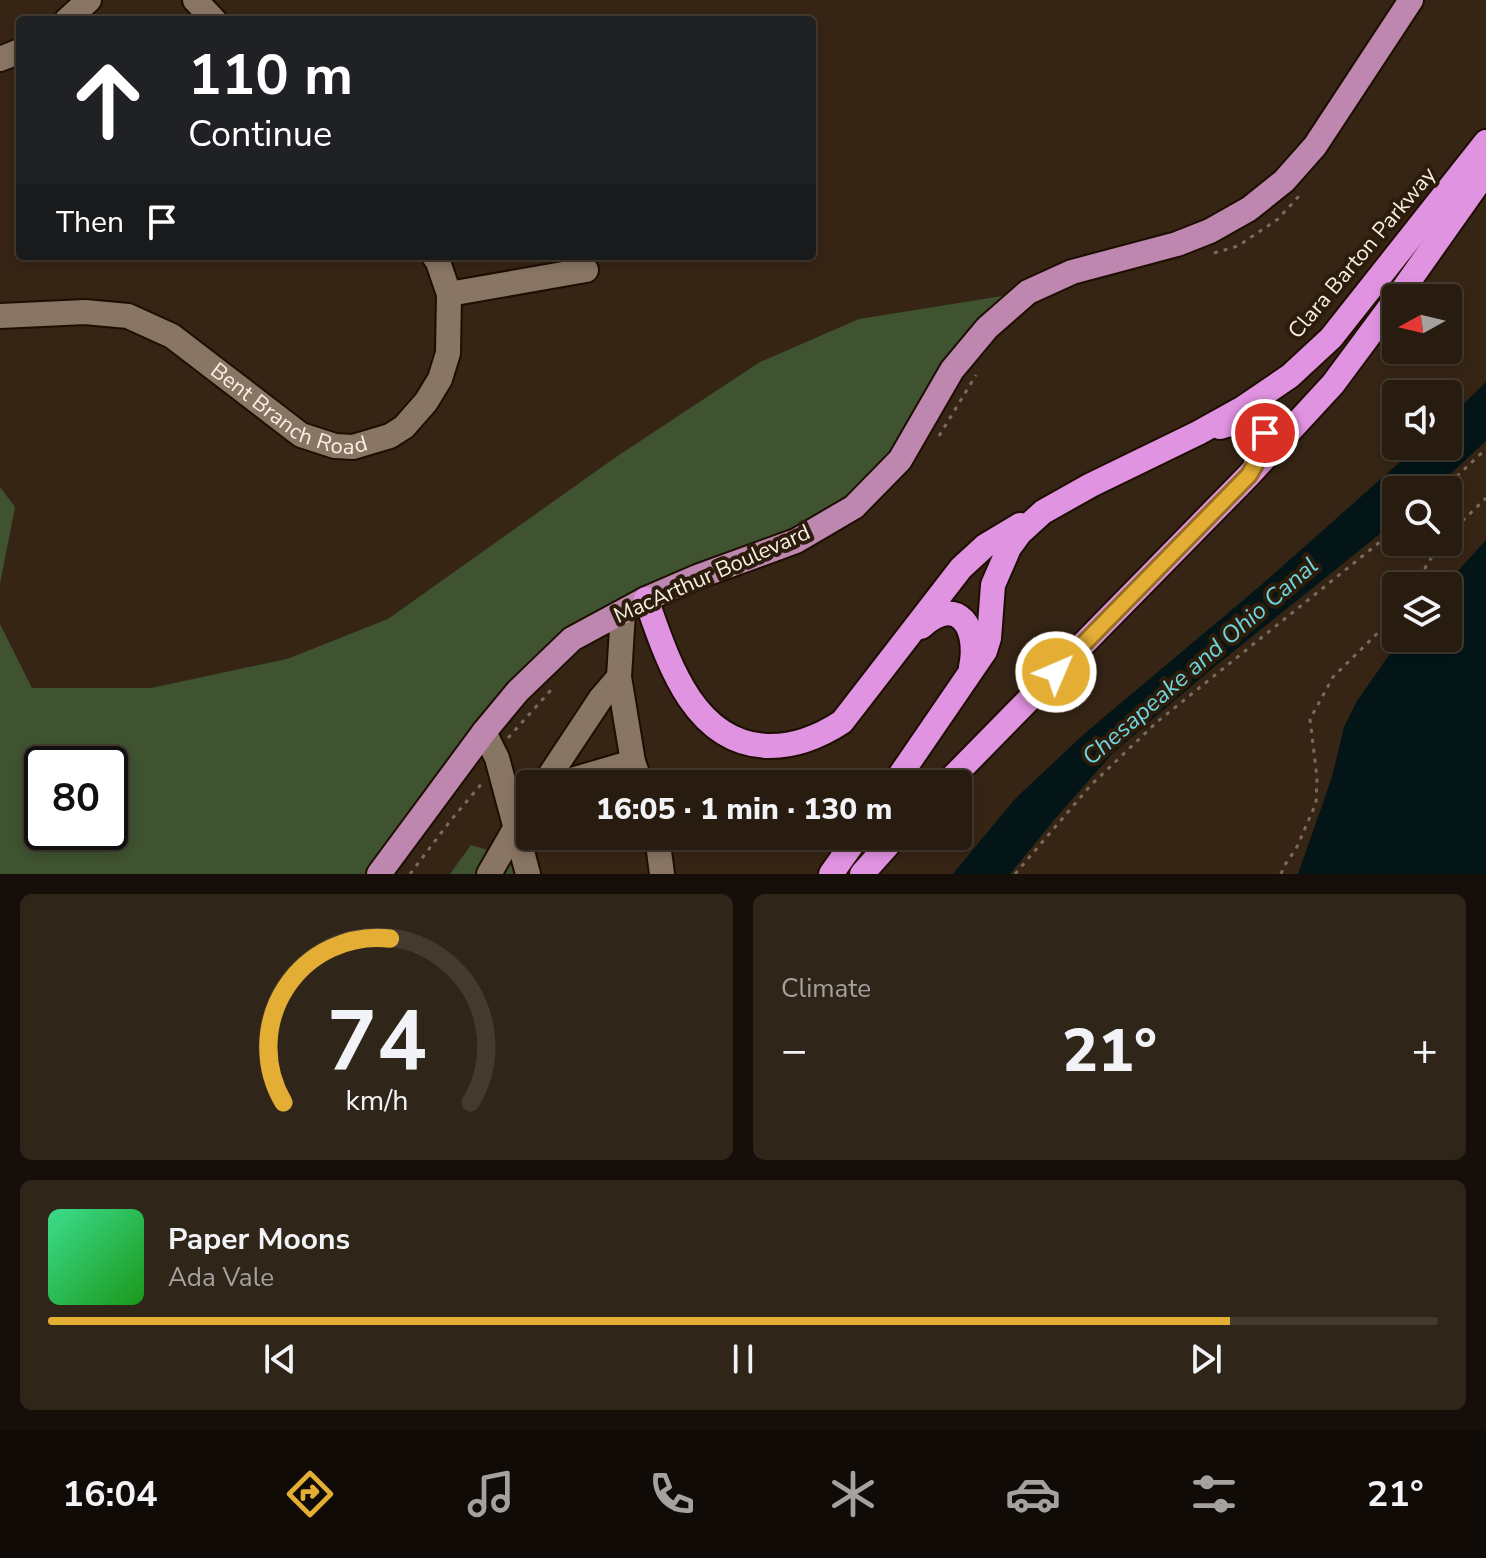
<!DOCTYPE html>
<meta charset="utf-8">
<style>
body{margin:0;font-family:"Nunito Sans",sans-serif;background:#302519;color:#f1f3f6;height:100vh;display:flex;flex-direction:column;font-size:30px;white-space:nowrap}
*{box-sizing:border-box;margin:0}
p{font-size:26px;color:#a5a19f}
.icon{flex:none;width:44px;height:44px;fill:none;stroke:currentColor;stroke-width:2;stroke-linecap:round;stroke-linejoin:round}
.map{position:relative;height:874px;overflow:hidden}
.panel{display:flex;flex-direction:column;gap:20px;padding:20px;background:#160f09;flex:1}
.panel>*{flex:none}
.banner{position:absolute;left:16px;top:16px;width:800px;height:244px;border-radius:8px;box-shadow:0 4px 12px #0003,0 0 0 2px #443a30;background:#202124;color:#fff;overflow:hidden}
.needle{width:52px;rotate:262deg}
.controls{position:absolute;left:1382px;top:284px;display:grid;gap:16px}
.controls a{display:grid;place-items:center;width:80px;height:80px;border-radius:8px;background:#281c10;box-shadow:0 4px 12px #0003,0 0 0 2px #443a30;font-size:40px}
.speed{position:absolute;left:24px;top:746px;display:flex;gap:16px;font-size:40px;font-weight:700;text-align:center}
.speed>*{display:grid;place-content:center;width:104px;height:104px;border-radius:50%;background:#281c10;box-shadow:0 4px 12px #0003,0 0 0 2px #443a30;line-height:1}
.speed .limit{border:4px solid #111;border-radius:12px;background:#fff;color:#111}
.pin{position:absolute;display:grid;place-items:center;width:68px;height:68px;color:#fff;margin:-34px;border:4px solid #fff;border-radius:50%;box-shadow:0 2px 8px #0007}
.me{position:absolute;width:88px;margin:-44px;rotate:45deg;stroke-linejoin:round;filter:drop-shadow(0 0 6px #0008)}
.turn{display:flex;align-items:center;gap:28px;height:168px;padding:0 40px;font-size:36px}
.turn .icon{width:104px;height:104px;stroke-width:2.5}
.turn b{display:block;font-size:56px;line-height:68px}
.then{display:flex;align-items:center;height:76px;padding:0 40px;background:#0003;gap:16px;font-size:30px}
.big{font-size:60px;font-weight:800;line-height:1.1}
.panel .tile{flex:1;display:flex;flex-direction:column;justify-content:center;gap:12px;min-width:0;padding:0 28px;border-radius:12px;background:#302519}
.panel .dial{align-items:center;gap:0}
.dial svg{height:208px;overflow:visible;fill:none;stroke:#443a30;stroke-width:7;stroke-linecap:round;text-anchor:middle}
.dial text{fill:#f1f3f6;stroke:none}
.song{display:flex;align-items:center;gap:24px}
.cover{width:96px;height:96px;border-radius:12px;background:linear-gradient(135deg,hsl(150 70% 55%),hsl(120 70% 35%))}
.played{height:8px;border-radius:4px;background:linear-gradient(90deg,#e4ae35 85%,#443a30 85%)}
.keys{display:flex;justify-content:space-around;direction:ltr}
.heat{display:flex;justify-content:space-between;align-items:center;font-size:44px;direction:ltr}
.panel .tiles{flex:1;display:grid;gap:20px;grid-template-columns:1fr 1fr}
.tile:last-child{grid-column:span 2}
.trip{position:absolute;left:516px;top:770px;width:456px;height:80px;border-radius:8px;background:#281c10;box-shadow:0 4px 12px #0003,0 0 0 2px #443a30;font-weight:800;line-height:80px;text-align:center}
.dock{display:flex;height:128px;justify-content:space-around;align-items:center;background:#100b06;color:#a5a19f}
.dock .icon{width:56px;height:56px}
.dock .selected{color:#e4ae35}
.dock b{font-size:36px;color:#f1f3f6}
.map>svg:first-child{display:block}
.green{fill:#3f5330;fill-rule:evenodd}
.water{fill:#031517}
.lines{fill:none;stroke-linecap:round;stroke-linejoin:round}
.minor-casing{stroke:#1d0e01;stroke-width:28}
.major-casing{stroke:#1d0e01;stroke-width:28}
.highway-casing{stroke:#1d0e01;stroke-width:28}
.path{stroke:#7a6b5d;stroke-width:3;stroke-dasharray:4 6;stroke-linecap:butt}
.minor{stroke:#897563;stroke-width:24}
.major{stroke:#bd87af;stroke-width:24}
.highway{stroke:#e093e1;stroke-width:24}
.route-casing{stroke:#947122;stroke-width:20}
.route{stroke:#e4ae35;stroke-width:14}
.labels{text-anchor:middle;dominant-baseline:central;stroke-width:8;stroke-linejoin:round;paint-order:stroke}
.street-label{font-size:22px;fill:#f9eee3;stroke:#2c1c0b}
.water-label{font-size:24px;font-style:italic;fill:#70d4df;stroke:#2c1c0b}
</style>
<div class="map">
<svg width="1486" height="874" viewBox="0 0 1486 874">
<rect width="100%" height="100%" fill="#362515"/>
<g class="green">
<path d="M1028 292 854 507 572 639 379 874H0V624L32 688H151L287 659 388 619 616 457 760 362 859 319ZM42 764H110V832H42Z"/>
<path d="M0 487 15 507 0 584Z"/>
<path d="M471 845 517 859 521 874H450Z"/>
</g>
<g class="water">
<path d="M1486 382V441L1433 490H1396V521L1208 672 1112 754 1054 820 1010 874H953L1014 800 1084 734 1260 586 1418 446H1448V419Z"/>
<path d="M1486 540V874H1298L1332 777 1344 727 1357 701 1401 638H1448V586H1444Z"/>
</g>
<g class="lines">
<defs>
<g id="minor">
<path d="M195 0 214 20"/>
<path d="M67 20 89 0"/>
<path d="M0 59 20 51"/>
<path d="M449 294 586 270"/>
<path id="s1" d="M0 316 85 312 128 316 172 336 301 435 335 446 353 447 390 436 404 427 426 402 440 379 448 353 449 294 438 262 434 256"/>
<path d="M623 612 619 677 633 762 641 784"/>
<path d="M484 732 497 758 528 874"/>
<path d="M544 784 601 698 619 677"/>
<path d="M558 784 633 762"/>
<path d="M657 836 662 874"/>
<path d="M489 874 516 827 530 806"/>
</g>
<path id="major" d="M379 874 484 732 518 691 572 639 646 599 697 577 796 541 854 507 900 460 952 370 987 328 1028 292 1072 272 1177 244 1210 231 1249 209 1284 181 1315 146 1411 0"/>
<g id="highway">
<path d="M1397 298 1486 172"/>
<path d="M1220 427 1241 421 1258 424C1271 441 1265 448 1256 464"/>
<path d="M646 599C667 658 692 743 767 746 795 747 819 737 842 722L961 568 985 546 1020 525"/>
<path d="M921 627C959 593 979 629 971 667"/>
<path d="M894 784 985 651 989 638 993 585 1009 548 1020 533 1043 512 1091 485 1198 433 1243 408 1290 376 1331 338 1486 142"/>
<path d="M946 784 1249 475 1333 384 1396 299"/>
<path d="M831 874 858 836"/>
<path d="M862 874 896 836"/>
</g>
</defs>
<use href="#minor" class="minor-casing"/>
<use href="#major" class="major-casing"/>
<use href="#highway" class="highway-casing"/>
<g class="path">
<path d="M1214 253 1238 246 1278 219 1299 196"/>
<path d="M939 436 976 375"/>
<path d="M1442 490 1486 449"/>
<path d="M1448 535 1486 498"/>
<path d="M1414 586 1441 542"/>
<path d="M508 738 551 690"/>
<path d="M410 874 451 820 483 782"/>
<path d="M1015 874 1091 785 1157 722 1396 529"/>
<path d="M1281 874 1284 866 1296 849 1316 803 1317 778 1310 719 1333 677 1396 615"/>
</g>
<use href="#minor" class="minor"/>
<use href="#major" class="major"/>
<use href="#highway" class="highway"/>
</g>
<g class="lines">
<defs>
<path id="route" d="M1056 672 1249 475 1265 447V433"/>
</defs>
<use href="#route" class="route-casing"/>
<use href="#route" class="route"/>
</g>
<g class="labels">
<g class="street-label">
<text transform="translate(1362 253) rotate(-50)">Clara Barton Parkway</text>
<text stroke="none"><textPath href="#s1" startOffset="318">Bent Branch Road</textPath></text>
<text transform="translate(712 574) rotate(-24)">MacArthur Boulevard</text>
</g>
<g class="water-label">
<text transform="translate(1200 661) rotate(-41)">Chesapeake and Ohio Canal</text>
</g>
</g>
</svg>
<div class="controls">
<a><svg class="needle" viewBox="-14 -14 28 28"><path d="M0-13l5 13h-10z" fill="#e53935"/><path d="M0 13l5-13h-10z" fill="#a5a19f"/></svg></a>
<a><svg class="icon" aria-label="sound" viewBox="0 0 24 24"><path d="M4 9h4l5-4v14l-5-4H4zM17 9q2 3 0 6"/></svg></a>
<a><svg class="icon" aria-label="search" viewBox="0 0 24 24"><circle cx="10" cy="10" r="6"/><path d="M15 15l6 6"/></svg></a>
<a><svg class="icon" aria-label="layers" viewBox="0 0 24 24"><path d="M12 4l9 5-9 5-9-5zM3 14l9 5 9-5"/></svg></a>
</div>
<div class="speed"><div class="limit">80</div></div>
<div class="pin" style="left:1265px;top:433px;background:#d93025"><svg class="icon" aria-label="arrive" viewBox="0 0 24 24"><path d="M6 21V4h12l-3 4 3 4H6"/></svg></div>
<svg class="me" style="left:1056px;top:672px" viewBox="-20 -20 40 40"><circle r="17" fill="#e4ae35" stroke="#fff" stroke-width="3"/><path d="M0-11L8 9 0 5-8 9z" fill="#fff"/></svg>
<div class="trip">16:05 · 1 min · 130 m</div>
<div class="banner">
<div class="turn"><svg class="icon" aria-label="ahead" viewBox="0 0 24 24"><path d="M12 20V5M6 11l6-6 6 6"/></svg><div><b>110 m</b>Continue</div></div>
<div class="then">Then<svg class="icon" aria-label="arrive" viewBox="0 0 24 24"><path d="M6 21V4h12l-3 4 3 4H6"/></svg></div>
</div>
</div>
<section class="panel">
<div class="tiles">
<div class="tile dial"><svg viewBox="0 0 100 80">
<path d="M14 69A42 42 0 1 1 86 69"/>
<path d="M14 69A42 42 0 0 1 55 6" stroke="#e4ae35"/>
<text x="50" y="56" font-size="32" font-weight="700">74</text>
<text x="50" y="72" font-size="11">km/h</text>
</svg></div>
<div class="tile"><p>Climate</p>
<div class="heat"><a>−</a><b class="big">21°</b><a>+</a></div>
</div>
<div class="tile">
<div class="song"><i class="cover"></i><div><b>Paper Moons</b><p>Ada Vale</p></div></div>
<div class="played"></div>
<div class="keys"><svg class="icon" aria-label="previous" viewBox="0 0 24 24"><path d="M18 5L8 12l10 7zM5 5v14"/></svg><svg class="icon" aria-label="pause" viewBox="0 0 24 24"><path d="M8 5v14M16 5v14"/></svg><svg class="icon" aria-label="next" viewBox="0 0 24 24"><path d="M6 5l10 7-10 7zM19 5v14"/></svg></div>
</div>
</div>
</section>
<nav class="dock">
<b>16:04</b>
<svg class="icon selected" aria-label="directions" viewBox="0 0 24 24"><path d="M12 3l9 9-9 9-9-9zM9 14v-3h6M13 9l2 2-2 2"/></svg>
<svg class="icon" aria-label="music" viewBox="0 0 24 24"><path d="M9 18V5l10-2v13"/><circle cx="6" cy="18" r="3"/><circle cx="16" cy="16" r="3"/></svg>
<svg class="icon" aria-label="phone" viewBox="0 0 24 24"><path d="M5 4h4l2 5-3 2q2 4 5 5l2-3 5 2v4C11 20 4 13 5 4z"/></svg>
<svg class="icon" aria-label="climate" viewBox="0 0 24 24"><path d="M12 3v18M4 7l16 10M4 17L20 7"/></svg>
<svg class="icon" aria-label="car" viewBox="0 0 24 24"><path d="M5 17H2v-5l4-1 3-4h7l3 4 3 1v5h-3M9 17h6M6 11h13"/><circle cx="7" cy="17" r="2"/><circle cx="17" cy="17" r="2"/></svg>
<svg class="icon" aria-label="filters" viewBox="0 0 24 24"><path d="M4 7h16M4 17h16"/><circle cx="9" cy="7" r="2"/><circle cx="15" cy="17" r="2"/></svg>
<b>21°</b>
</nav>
